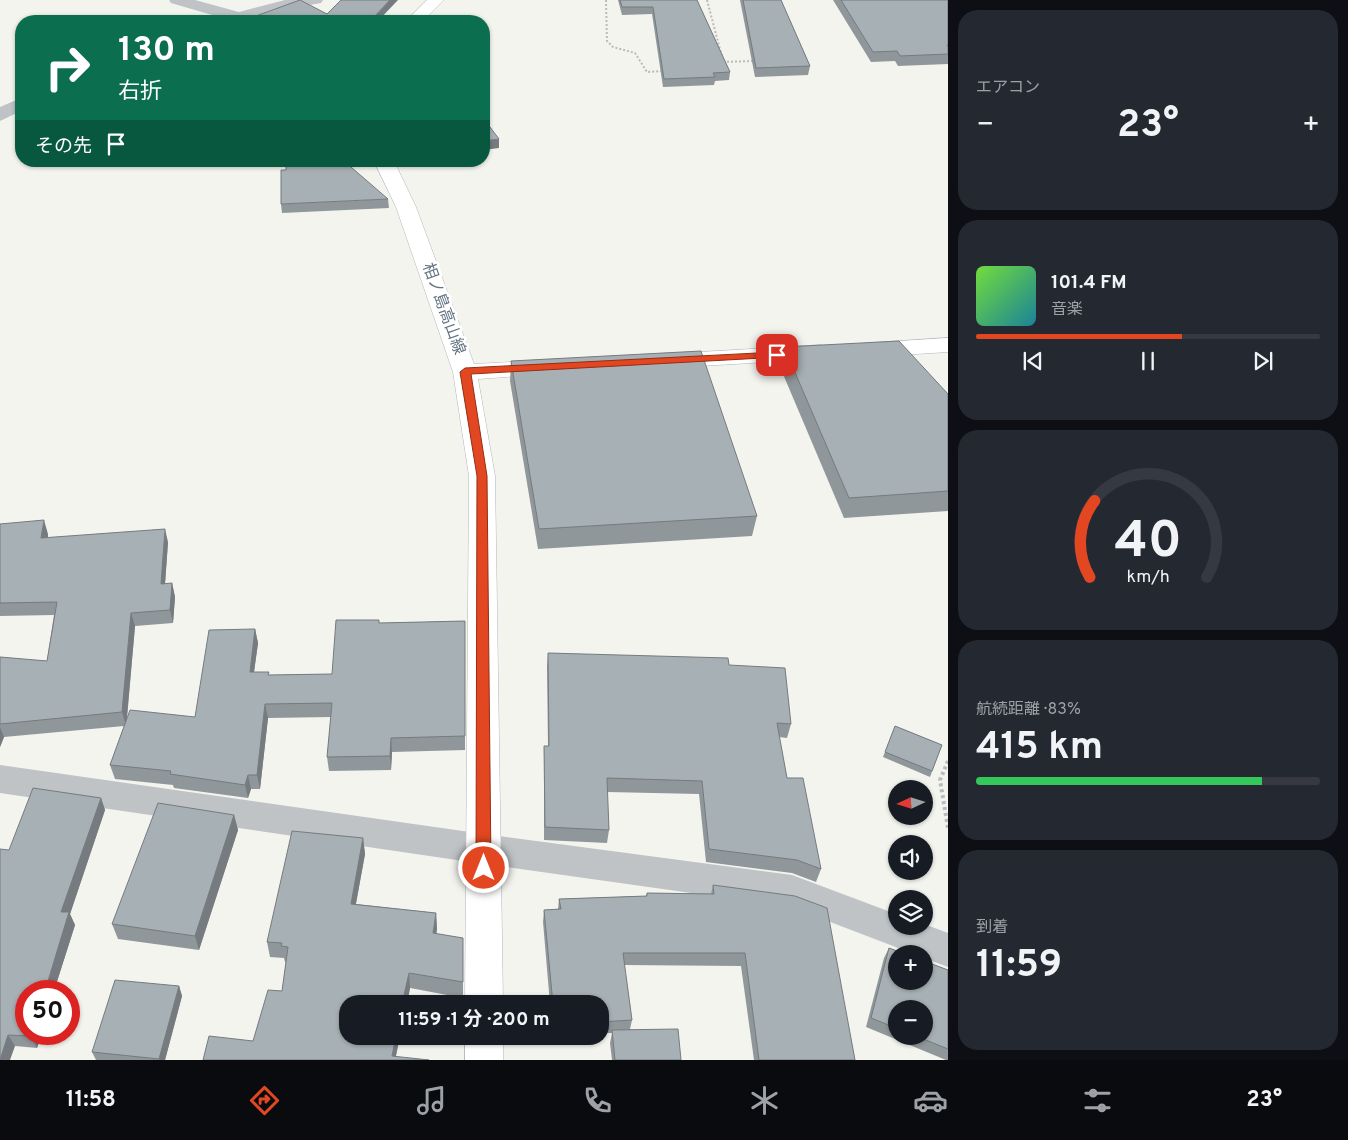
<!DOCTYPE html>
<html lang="ja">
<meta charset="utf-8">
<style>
body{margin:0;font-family:Overpass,"Noto Sans JP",sans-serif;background:#242831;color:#f1f3f6;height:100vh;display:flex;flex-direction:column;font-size:19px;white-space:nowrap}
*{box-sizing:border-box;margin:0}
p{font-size:16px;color:#9ea1a6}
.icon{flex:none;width:28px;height:28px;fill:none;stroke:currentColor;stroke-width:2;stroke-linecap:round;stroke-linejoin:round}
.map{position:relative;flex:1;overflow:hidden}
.panel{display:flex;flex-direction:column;gap:10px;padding:10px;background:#0d0f14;width:400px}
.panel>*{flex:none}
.banner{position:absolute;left:15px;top:15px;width:475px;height:152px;border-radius:20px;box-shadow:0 1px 4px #0004;background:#0b6e4f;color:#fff;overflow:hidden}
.needle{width:32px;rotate:266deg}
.fabs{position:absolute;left:888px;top:780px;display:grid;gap:10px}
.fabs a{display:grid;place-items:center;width:45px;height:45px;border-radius:50%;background:#171b24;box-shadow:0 1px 4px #0004;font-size:25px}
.speed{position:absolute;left:15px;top:980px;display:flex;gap:10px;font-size:25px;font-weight:700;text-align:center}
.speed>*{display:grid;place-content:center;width:65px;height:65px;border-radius:50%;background:#171b24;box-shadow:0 1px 4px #0004;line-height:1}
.speed .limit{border:8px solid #d22;background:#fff;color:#111}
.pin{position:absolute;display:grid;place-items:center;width:42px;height:42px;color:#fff;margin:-21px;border-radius:10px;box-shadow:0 2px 8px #0006}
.me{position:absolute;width:55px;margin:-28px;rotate:0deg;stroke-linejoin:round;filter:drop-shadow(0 0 4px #0008)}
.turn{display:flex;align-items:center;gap:18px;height:105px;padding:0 20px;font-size:22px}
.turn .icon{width:65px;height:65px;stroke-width:2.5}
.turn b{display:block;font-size:35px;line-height:42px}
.then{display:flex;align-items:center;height:48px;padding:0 20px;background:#0003;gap:10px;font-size:19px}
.big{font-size:38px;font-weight:700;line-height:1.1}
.panel .tile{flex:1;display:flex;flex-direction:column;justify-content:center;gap:8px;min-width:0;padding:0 18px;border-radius:20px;background:#242831}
.panel .dial{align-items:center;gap:0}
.dial svg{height:130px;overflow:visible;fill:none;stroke:#363941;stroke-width:7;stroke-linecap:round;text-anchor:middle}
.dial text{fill:#f1f3f6;stroke:none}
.song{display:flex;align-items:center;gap:15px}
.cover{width:60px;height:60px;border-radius:8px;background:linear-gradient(135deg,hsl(100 70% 55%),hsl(190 70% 35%))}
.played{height:5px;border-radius:2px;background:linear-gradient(90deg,#e24721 60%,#363941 60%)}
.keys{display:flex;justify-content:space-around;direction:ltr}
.heat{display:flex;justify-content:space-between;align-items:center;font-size:28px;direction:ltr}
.charge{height:8px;border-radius:4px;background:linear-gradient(90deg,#34c759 83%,#363941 0)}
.trip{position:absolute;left:339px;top:995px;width:270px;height:50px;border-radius:20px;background:#171b24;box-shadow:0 1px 4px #0004;font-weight:700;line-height:50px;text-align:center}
.menu{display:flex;height:80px;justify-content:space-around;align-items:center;background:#090b0e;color:#9ea1a6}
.menu .icon{width:35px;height:35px}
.menu .selected{color:#e24721}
.menu b{font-size:22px;color:#f1f3f6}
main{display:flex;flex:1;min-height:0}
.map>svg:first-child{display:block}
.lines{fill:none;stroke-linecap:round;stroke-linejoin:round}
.secondary-casing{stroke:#b1b7bb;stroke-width:1}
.path-far1{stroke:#b9bbbd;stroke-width:2;stroke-dasharray:2 2;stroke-linecap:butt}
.path{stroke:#b9bbbd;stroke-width:4;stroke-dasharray:3 3;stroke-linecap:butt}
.street{fill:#bfc3c6;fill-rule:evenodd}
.secondary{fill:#fff;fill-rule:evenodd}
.wall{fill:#90979b;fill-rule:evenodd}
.shaded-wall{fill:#757b7e}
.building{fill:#a7b0b4;stroke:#757b7e}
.route{fill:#e24721;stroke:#932e15}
.labels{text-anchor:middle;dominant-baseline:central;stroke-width:5;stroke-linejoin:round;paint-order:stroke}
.street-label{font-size:16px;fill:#637481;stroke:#fff}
</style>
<main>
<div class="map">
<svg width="948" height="1060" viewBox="0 0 948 1060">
<rect width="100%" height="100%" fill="#f4f4ef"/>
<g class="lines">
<defs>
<g id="secondary">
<path d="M427 0H444L423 21H406Z"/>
<path d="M374 161H394L416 207 474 364 548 360 557 362 560 367 557 372 548 374 478 379 495 476 503 1004H465L469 476 453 372 396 207Z"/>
<path d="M948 338V352L869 357 861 355 857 350 861 345 869 343Z"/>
<path d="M821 345 829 347 833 352 829 357 821 359 666 368 658 366 654 361 658 356 666 354Z"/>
<rect x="465" y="1036" width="38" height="24"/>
</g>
</defs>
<use href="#secondary" class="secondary-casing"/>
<g class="path-far1">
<path d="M606 0 607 41 613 47 635 53 647 72 663 71"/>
<path d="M707 0 722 57"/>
<path d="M723 62 754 61"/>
</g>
<path class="path" d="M948 761 940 780 948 828"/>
<g class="street">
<path d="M169 0H195L239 12 285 0H323L321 3 293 8 242 21H215L219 17 171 3Z"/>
<path d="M21 98V111L0 121V107Z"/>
<path d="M0 765 484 834 792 875 896 914V926H924V924L948 933V967L924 958V954H914L791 907 484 864 0 793Z"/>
</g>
<use href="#secondary" class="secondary"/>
</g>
<g class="wall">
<path d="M618 0H697L730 72 729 80 715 81 714 85 663 87 652 14 622 15Z"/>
<path d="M740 0H781L810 66 808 75 755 77Z"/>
<path d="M833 0H948V64L898 66 895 61 871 62Z"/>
<path d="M388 199 389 208 282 213 281 204Z"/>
<path d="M784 347 948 394V511L844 518 780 367Z"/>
<path d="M511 361 757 516 752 536 538 549 510 381Z"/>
<path d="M0 524 48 534V538L168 542 165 584 172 583 175 597 173 623 135 626 127 719 195 717 255 629 258 643 254 672 269 675 332 674 380 623 465 621V750L392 752 391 770 329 771 327 757 331 717 268 718 260 789H251L248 798 174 788 173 785 115 779 110 765 124 726 4 737 0 747V657L47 661 54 615 0 616Z"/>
<path d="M548 653 729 665 791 724 787 738 779 737 787 778 821 869 816 882 792 873 706 862 699 794 607 792 609 830 607 843 544 840V746H548L547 667Z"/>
<path d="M895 726 942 745 930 777 883 757Z"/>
<path d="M101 798 105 810 70 914 75 925 54 991H26L42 1034 37 1048 15 1046 0 1060 9 850Z"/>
<path d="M234 815 238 830 199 950 118 939 112 924Z"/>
<path d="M363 838 365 854 356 904 436 913 437 929 436 934 463 938V998L410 988 407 1004H348V1036H400L396 1056 253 1041 282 991 286 962H285L284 958 270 957 267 942Z"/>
<path d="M713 885 855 1060H754L741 966 624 965 632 1020 630 1029 681 1060H612L610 1043 612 1033H600V1004H550L543 922 544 910 558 909 559 899 646 896 647 893 711 894Z"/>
<path d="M889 948 948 970V1060H946L866 1027 884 958ZM896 1009 924 1036H896Z"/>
<path d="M179 986 182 996 165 1060H96L92 1052Z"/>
</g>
<g class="shaded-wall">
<path d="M390 0H398L378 21 372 19Z"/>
<path d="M499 139V148L484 150V141Z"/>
<path d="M44 520 48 534 46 552 41 538Z"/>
<path d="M165 529 168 542 164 598 161 584Z"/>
<path d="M172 583 175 597 173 623 170 610Z"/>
<path d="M131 613 135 626 126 726 122 712Z"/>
<path d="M255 629 258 643 252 686 250 672Z"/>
<path d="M265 704 268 718 260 789 257 775Z"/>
<path d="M0 727 4 737 0 747Z"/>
<path d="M391 738 392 752 391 770 390 756Z"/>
<path d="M248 775 251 789 248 798 245 785Z"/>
<path d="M101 798 105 810 70 914 75 925 54 991H45L61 912Z"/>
<path d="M234 815 238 830 199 950 195 936Z"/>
<path d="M363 838 365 854 353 919 351 904Z"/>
<path d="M436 913 437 929 434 949 433 933Z"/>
<path d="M409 973 410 988 407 1004H402Z"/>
<path d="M179 986 182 996 165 1060H160L159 1059Z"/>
<path d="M32 1034H42L37 1048 31 1036Z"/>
<path d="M8 1035 15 1046 10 1060H0Z"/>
<path d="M396 1036H400L395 1060 392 1056Z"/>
</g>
<g class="building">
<path d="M300 0 327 14 341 0H390L372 19 382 21H248L245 20Z"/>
<path d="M620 0H697L730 72 713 73 715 77 664 79 653 7H622Z"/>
<path d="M743 0H781L810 66 756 68Z"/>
<path d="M841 0H948V45H947L948 47V54L900 56 897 51 873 52Z"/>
<path d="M484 119 499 139 484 141Z"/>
<path d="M286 161H344L388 199 281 204V170H286Z"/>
<path d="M899 341 948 394V491L849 498 784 347Z"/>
<path d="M701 351 757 516 539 529 511 361Z"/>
<path d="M44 520 41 538 165 529 161 584 172 583 170 610 131 613 122 712 0 724V657L47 661 57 602 0 603V524Z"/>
<path d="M336 620H379V623L465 621V736L391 738 390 756 327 757 332 703 265 704 257 775H248L245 785 170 774 171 771 110 765 130 710 195 717 209 630 255 629 250 672H269L268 675 332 674Z"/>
<path d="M548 653 728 658 729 665 785 668 791 724 777 723 787 778H803L821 869 797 860 709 849 702 781 607 778 609 830 545 827 544 746H549Z"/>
<path d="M895 726 942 745 932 771 885 752Z"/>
<path d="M33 788 101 798 61 912H69L45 991H26V1034H32L31 1036 8 1035 0 1060V849L9 850Z"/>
<path d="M158 803 234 815 195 936 112 924Z"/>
<path d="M292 831 363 838 351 904 436 913 433 933 463 938V982L409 973 402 1004H348V1036H396L392 1056 429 1060H203L209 1036 253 1041 268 990 282 991 288 947 281 946 282 943 267 942Z"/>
<path d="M713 885 795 896 827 908 855 1060H759L745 953H623L632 1020 600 1022V1004H553L544 910 561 909 559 899 647 896V893L714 894Z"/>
<path d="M889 948 905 954H896V981H924V961L948 970V1049L916 1036H924V1009H896V1028L871 1018Z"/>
<path d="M115 980 179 986 159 1059 92 1052Z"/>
<path d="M678 1029 681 1060H615L612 1030Z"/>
</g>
<path class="route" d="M777 352 782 355 781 357 471 374 487 476 491 868 489 873 484 875 478 873 476 868 477 476 460 372 465 368Z"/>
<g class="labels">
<g class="street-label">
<text transform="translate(443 309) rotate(70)">相ノ島高山線</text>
</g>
</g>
</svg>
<div class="fabs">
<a><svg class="needle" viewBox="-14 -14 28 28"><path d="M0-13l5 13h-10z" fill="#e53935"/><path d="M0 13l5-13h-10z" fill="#9ea1a6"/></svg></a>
<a><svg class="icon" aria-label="sound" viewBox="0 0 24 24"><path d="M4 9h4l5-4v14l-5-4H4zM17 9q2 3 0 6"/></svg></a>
<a><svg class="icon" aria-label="layers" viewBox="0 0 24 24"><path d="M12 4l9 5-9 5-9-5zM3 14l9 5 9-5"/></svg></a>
<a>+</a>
<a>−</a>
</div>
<div class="speed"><div class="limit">50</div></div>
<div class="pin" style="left:777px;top:355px;background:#d93025"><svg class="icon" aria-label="arrive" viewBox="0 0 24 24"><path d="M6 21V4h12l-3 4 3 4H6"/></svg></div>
<svg class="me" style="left:484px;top:868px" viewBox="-20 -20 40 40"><circle r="17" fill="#e24721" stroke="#fff" stroke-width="3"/><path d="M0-11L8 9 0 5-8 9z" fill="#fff"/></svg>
<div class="trip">11:59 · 1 分 · 200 m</div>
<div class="banner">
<div class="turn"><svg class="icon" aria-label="right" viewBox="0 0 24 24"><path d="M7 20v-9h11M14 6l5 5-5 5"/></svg><div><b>130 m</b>右折</div></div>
<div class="then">その先<svg class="icon" aria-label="arrive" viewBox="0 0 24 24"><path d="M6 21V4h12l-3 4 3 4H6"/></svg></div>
</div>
</div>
<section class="panel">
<div class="tile"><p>エアコン</p>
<div class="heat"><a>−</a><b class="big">23°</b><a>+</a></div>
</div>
<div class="tile">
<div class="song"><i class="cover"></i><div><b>101.4 FM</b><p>音楽</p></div></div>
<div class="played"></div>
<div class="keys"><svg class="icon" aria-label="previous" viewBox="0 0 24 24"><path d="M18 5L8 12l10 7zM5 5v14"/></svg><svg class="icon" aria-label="pause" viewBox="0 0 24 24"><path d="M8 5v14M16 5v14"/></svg><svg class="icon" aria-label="next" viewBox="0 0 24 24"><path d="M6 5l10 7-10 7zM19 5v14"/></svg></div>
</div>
<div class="tile dial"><svg viewBox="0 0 100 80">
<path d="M14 69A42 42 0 1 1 86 69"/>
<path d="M14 69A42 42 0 0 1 17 22" stroke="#e24721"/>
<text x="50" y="56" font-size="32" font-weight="700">40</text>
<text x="50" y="72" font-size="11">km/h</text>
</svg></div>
<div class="tile"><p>航続距離 · 83%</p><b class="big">415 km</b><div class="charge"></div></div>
<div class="tile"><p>到着</p><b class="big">11:59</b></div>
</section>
</main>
<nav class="menu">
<b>11:58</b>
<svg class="icon selected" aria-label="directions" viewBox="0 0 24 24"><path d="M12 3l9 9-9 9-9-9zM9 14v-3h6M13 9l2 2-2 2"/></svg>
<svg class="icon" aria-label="music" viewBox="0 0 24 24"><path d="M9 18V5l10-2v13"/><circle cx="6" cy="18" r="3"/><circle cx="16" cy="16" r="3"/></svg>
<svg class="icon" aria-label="phone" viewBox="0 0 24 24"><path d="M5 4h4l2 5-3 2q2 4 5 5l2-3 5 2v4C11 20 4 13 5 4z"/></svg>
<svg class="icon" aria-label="climate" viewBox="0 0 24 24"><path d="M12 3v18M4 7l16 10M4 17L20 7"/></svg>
<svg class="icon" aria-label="car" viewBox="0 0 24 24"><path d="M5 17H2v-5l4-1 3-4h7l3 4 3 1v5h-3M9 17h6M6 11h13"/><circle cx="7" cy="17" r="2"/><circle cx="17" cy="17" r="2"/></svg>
<svg class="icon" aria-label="filters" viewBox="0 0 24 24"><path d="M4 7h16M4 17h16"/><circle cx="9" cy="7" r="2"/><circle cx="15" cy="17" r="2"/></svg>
<b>23°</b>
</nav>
